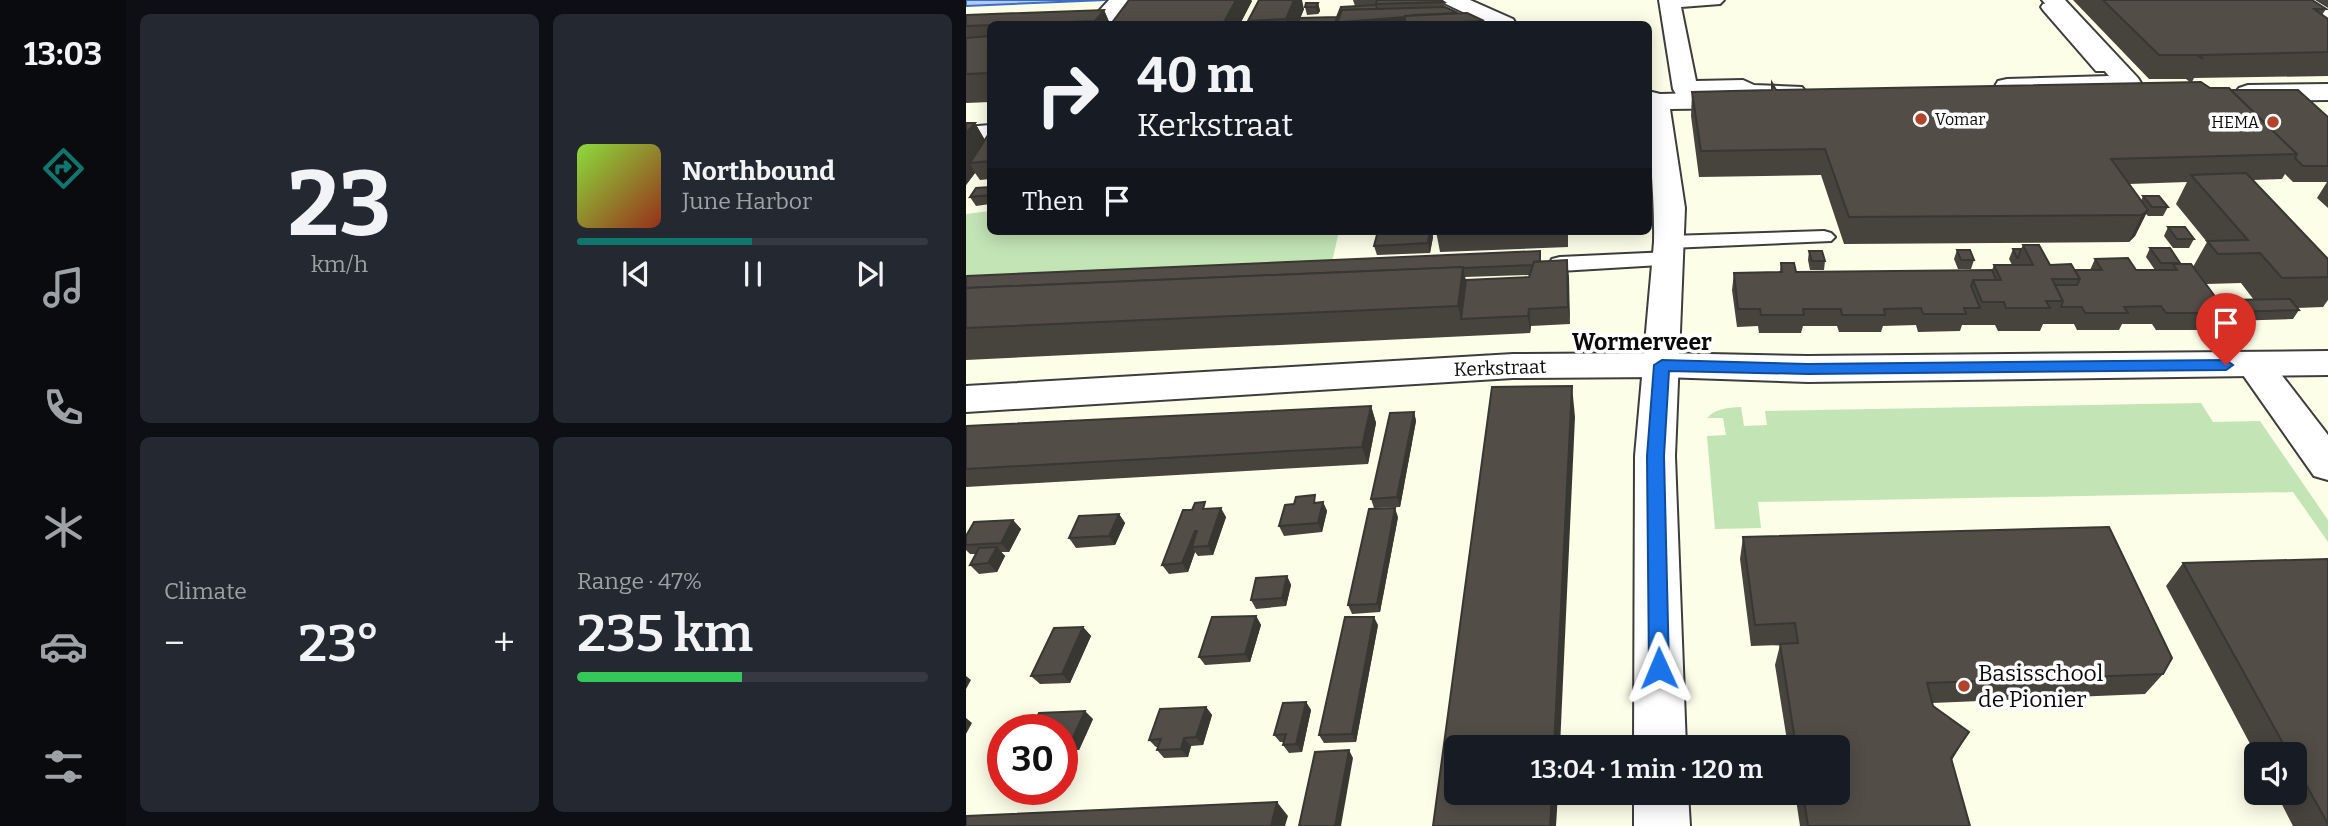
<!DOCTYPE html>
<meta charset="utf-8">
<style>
body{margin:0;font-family:Bitter,serif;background:#242831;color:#f1f3f6;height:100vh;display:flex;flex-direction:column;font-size:26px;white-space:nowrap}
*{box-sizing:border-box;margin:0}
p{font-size:23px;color:#9ea1a6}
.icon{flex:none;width:38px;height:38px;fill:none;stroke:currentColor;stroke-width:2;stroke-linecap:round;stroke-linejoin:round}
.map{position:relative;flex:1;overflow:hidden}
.side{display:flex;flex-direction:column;gap:14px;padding:14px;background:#0d0f14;width:840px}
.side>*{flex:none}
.top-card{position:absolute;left:21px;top:21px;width:665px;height:214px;border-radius:10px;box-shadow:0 4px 18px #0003;background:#171b24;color:#f1f3f6;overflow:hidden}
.buttons{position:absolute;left:1278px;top:742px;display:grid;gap:14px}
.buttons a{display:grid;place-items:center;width:63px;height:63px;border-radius:10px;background:#171b24;box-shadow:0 4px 18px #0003;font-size:35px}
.speed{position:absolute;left:21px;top:714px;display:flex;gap:14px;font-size:35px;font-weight:700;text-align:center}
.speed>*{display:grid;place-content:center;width:91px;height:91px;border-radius:50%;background:#171b24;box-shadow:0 4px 18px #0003;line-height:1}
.speed .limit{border:10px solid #d22;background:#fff;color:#111}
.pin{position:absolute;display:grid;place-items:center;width:60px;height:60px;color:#fff;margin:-72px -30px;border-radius:50% 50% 50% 0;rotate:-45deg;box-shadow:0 0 7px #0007}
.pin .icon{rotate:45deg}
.me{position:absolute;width:77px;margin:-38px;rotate:359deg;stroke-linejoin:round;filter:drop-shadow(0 0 5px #0008)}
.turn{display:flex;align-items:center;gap:24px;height:147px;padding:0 35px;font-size:32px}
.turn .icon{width:91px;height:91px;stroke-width:2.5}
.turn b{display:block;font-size:49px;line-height:60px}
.then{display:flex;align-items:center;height:66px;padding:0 35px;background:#0003;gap:14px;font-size:26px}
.big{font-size:52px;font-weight:600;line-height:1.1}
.side .widget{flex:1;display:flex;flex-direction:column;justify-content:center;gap:10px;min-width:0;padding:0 24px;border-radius:10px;background:#242831}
.side .dial{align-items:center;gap:0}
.dial b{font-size:91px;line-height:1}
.song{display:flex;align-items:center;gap:21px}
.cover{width:84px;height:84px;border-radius:10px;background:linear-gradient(135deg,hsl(90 70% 55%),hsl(10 70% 35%))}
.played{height:7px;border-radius:4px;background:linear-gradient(90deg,#0f766e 50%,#363941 50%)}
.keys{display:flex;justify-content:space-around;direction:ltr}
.heat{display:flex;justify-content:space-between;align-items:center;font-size:38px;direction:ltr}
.charge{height:10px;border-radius:5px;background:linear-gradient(90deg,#34c759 47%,#363941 0)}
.side .tiles{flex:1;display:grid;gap:14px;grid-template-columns:repeat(2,1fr)}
.trip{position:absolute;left:478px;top:735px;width:406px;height:70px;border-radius:10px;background:#171b24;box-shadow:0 4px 18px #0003;font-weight:600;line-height:70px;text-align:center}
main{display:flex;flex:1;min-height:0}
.tabs{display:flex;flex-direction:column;width:126px;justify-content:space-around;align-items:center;background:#090b0e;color:#9ea1a6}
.tabs .icon{width:49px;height:49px}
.tabs .on{color:#0f766e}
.tabs b{font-size:32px;color:#f1f3f6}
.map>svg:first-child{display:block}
.green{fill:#c3e5b5}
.water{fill:#b1caf1;stroke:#3d6ec4;stroke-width:2}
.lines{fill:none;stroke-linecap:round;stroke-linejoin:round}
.service-casing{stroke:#3d3d3d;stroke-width:4}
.pedestrian-casing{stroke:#3d3d3d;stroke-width:4}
.minor-casing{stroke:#3d3d3d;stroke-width:4}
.tertiary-casing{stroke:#3d3d3d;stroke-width:4}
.service{fill:#fff;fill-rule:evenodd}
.pedestrian{fill:#fff;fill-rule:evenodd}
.minor{fill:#fff;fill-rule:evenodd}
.tertiary{fill:#fff;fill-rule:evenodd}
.wall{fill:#47433d;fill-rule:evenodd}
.shaded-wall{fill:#393732}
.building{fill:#524e47;stroke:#393732;stroke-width:2}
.route{fill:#1a73e8;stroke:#114b97;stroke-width:2}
.poi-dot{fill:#b0442c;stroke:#fff;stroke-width:2.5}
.labels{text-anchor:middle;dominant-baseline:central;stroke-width:7;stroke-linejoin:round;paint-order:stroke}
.far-poi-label{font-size:16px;fill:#0a0a0a;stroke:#fff;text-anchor:start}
.street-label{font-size:19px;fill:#0a0a0a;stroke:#fff}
.quarter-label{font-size:23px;font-weight:bold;fill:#0a0a0a;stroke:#fff}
.near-poi-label{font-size:23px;fill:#0a0a0a;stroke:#fff;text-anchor:start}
</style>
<main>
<nav class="tabs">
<b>13:03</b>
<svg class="icon on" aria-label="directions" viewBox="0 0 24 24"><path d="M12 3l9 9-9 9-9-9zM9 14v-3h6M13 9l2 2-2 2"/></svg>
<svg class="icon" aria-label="music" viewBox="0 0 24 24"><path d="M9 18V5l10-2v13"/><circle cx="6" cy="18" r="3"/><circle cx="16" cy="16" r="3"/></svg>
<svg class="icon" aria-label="phone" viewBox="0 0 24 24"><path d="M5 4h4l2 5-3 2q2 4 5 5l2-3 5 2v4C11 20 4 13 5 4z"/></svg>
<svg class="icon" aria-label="climate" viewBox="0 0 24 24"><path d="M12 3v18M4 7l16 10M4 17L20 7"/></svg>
<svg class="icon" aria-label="car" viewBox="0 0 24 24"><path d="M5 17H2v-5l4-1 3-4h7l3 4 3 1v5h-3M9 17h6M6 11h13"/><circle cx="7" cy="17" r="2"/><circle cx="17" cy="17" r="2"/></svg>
<svg class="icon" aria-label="filters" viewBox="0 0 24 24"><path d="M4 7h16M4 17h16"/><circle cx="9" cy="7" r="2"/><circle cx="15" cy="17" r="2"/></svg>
</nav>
<section class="side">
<div class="tiles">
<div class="widget dial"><b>23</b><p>km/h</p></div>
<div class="widget">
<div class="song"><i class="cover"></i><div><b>Northbound</b><p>June Harbor</p></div></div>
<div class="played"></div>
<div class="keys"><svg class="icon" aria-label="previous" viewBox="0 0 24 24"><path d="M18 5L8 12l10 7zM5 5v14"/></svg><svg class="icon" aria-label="pause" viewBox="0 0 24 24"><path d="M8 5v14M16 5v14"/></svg><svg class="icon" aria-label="next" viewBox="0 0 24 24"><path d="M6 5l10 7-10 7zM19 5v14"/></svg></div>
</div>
<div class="widget"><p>Climate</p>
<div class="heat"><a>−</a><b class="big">23°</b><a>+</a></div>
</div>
<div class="widget"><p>Range · 47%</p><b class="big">235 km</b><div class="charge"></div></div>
</div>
</section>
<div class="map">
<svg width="1362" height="826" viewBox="0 0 1362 826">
<rect width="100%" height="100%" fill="#fdfee8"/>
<g class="green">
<path d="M24 211V231H373L366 262 0 278V214Z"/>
<path d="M1235 403 1247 422 1294 421 1362 520V542L1327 492 792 502 795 528 749 529 741 436 760 435 757 418H741C750 408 761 408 775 407L778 426 801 425 799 411Z"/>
</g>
<path class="water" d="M0 0H140L0 6Z"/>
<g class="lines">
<defs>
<g id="service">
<path d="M1082 3 1087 4 1142 65 1144 68 1142 71H1130L1077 10 1075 7 1077 4Z"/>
<path d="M858 231 865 233 869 237 865 241 704 248 696 247 693 242 696 237 704 236Z"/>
<path d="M703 252 711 254 714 259 711 264 594 271 586 269 583 264 586 259 594 257Z"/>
</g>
<g id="pedestrian">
<path d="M143 0H166L144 24H121Z"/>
<path d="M693 0H758L754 4 715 7 730 81 777 80 788 85 836 87 840 92 836 97 779 101 768 95 719 96 710 94 707 89Z"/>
<path d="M1076 0H1099L1172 78 1175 83 1172 88 1041 93 1032 91 1029 86 1032 81 1041 79 1143 76Z"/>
</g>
<g id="minor">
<path d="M476 0H504L547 19 550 24H522L480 4Z"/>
<path d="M1323 0H1349L1362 8V25L1354 23Z"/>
<path d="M1362 84V100L1282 101 1273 98 1269 93 1273 88 1282 85Z"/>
<path d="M682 91 694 94 777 92 786 95 790 100 786 105 777 108 704 109 719 208 709 456 720 747H668L669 456 688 242C689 191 682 141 682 91Z"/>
<path d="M24 125V141L0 143V127Z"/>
<path d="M1288 353 1301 356 1362 435V480L1348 476 1270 365 1275 356Z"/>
<path d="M668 793H722L724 826H668Z"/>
</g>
<path id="tertiary" d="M1362 351V375L842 382 696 377 547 378 0 412V386L547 354 696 353 842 356Z"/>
</defs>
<use href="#service" class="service-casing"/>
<use href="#pedestrian" class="pedestrian-casing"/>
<use href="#minor" class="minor-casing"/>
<use href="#tertiary" class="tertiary-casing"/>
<use href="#service" class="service"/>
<use href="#pedestrian" class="pedestrian"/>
<use href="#minor" class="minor"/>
<use href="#tertiary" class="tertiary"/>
</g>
<g class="wall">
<path d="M163 0H285L286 1 274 24H145Z"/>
<path d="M387 0H475L478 2 479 7 492 13 518 21V24H283L282 21 338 9 334 18 371 17 389 6Z"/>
<path d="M1107 0H1346L1360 9 1356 15 1362 19V76L1228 78 1226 82 1244 88 1265 90 1362 117V208L1351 198 1361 182H1327L1319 174 1316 179 1287 180 1362 259V300L1357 307 1331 308 1333 310 1327 319 1263 321 1254 309 1259 300H1288L1275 283 1240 284 1256 306 1245 323H1236L1233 330H1190L1186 324H1156L1153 330H1111L1108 324H1077L1074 331H1032L1029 325H996L994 331 952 332 950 325 917 326 915 332H873L871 326H837L835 333H793L792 326 771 327 766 290 768 273 814 272 815 263 830 272 1026 270 1028 265H1046L1043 259 1047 249H1055L1057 245 1081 258V259L1084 265 1109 270H1124L1129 259 1170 270H1189L1180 257 1184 248 1214 263V264L1227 267 1241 242 1210 204 1221 182 1163 184 1175 201 1177 196 1202 207 1197 216H1182L1180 214 1169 236 1163 242 878 244 855 175 733 177 725 116 726 92 805 90 806 83 810 90 1225 83 1220 79H1183Z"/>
<path d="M1351 0H1362V7Z"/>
<path d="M352 3 354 11 352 14 341 15 339 7Z"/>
<path d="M138 10 144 24H24V102L0 103V15Z"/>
<path d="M0 123H9L19 140 24 132V179L14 180 9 173 0 185Z"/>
<path d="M24 187V204L10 206 4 197Z"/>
<path d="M1202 227 1228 239 1223 248H1207L1198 236Z"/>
<path d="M412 231H466L467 237 464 253 411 255 408 246Z"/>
<path d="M470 231H602V247L474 252Z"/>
<path d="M991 250 1008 260 1005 269H992L988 259Z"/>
<path d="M843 251 859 261 858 270H844L842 260Z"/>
<path d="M601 260 604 324 565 326 564 333 0 360V277ZM564 275 563 277 500 280 499 277Z"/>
<path d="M405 406 410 423 402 464 0 487V426Z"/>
<path d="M448 412 450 421 434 507 408 508 405 499Z"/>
<path d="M352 502H357L361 511 356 532 318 536 313 526Z"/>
<path d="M243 509 260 517 247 555 232 556 229 552 222 572 203 574 196 565Z"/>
<path d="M153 514 159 523 149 545 110 548 103 538Z"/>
<path d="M432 517 414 612 386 614 382 605Z"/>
<path d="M47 520 55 529 43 552H35L39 556 31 572 13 574 4 565 10 554H4L0 550V536Z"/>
<path d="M777 537 1197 674 1179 694 966 703 967 706 1003 732 986 760 1004 826H834L829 793H872V747H822L809 665 814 645 785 646 774 559Z"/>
<path d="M1362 559V826H1327L1310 793H1328V754L1290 755 1200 586 1217 563Z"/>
<path d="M321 576 325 585 320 606 290 609 285 600Z"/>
<path d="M290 616 295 625 284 662 239 665 233 657Z"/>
<path d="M412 625 390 742 358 743 353 735Z"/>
<path d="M117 627 125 636 104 683 74 684 65 676Z"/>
<path d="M340 702 345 710 336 752 323 753 317 745 318 742H314L308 735Z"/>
<path d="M240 707 246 715 237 745 225 746 222 757 198 758 191 750 192 747H190L183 740Z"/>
<path d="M127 719 113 750H103L98 762H96V730Z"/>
</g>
<g class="shaded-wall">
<path d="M270 0H285L286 1 274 24H259L258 22Z"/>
<path d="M328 0H336L338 9 332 24H322L320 19Z"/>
<path d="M352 3 354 11 352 14 350 7Z"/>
<path d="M138 10 144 24H131L129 21Z"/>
<path d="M449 16V24H376L377 22Z"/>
<path d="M9 123 24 149 4 163 9 173 0 185V133Z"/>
<path d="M1182 210 1169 236 1163 242 1176 215Z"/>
<path d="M464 231H466L467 237 464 253 462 243Z"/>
<path d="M601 260 603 277 604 324 602 307Z"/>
<path d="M497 267 503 297 495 319 492 306Z"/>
<path d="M563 309 565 326 564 333 562 316Z"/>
<path d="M606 386 609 417 594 747H588Z"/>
<path d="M405 406 410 423 402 464 396 447Z"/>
<path d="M448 412 450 421 434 507 431 497Z"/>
<path d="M357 502 361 511 356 532 352 523Z"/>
<path d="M255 508 260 517 247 555 242 546Z"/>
<path d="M429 508 432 517 414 612 411 604Z"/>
<path d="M153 514 159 523 149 545 143 536Z"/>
<path d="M47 520 55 529 43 552 35 543Z"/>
<path d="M229 531 234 540 226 547 229 552 222 572 216 563Z"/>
<path d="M31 547 39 556 31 572 22 563Z"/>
<path d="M321 576 325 585 320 606 316 598Z"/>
<path d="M290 616 295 625 284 662 279 654Z"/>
<path d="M408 617 412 625 390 742 386 734Z"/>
<path d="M117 627 125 636 104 683 96 674Z"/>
<path d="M0 676 5 680 0 689Z"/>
<path d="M340 702 345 710 336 752 330 744Z"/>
<path d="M240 707 246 715 237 745 230 737Z"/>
<path d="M119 711 127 719 113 750 105 742Z"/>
<path d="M0 718 6 723 0 734Z"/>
<path d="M218 738 225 746 222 757 215 749Z"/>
<path d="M96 745 103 750 98 762 96 760Z"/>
<path d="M383 750 387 758 375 826H369Z"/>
<path d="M586 793H592L590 826H584Z"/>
<path d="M311 802 322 816 319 826H305Z"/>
</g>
<g class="building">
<path d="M163 0H270L258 22 194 24H145Z"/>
<path d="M293 0H328L320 19 282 21Z"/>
<path d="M411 0H475L478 2 410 4Z"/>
<path d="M1137 0H1346L1360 9H1348L1362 19V52L1234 55 1237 59 1231 55H1193Z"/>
<path d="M340 3H352L350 7H339Z"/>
<path d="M410 5 411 9 376 10 373 17H371L369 23 331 24 334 18 371 17 375 7Z"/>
<path d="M479 7 492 13 448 15 439 17 377 22 376 24H343L371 23 376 10Z"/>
<path d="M138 10 129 21 0 26V15Z"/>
<path d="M501 13 518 21 450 24H416V22L439 21V16Z"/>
<path d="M24 36V73L0 74V38Z"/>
<path d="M1235 82 1244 88H1263L1331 154 1145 159 1182 210 1176 215 883 217 859 149 735 151 726 92 806 90V83L810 90Z"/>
<path d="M1265 90H1332L1362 117V166H1337L1329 158 1331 154Z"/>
<path d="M0 123H9L0 133Z"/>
<path d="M24 132V161L4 163Z"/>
<path d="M1280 173 1362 259V277L1316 278 1294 253 1252 254 1241 241 1282 240 1225 175Z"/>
<path d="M24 187V195L4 197 10 188Z"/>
<path d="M1177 196H1193L1202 207H1186Z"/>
<path d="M1202 227H1219L1228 239H1211Z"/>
<path d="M412 231H464L462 243 408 246Z"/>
<path d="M1057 245H1073L1084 265 1105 264 1114 279H1086L1097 301H1080L1084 308H1040L1038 302H1016L1007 280H1035L1028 265H1067Z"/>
<path d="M1184 248H1204L1214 263H1195Z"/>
<path d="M1047 249H1055L1052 258H1051Z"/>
<path d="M991 250H1004L1008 260H995Z"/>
<path d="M574 251V261L568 262 567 265 497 268V267L0 288V277L1 276Z"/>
<path d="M843 251H856L859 261H846Z"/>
<path d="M1162 258 1170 270H1211L1207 264H1225L1256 306H1238L1243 313H1200L1195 306 1158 307 1162 313H1119L1116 307H1095L1097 301 1089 285H1111L1114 279 1109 270H1136L1129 259Z"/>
<path d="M601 260 602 307 563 309 562 316 495 319 500 280 563 277 568 262Z"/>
<path d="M815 263H828L830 272 1026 270 1030 280H1007L1005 286 1014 308H998L1000 314H957L955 308 918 309 919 315H876L875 309H837L838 315H795L794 309H772L768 273 816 272Z"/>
<path d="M497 267 492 306 0 328V288Z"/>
<path d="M1324 299 1333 310 1268 312 1259 300Z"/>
<path d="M606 386 588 747H490V793H586L584 826H467L526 387Z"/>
<path d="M405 406 396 447 0 469V426Z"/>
<path d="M448 412 431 497 405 499 424 413Z"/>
<path d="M349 495 348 503 357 502 352 523 313 526 319 505 328 504 330 497Z"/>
<path d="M239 502 237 509 255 508 242 546 226 547 231 531H229L216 563 196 565 217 510H226L229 503Z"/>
<path d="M429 508 411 604 382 605 403 509Z"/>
<path d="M153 514 143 536 103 538 113 516Z"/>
<path d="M47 520 35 543 0 545V536L8 522Z"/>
<path d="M1143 527 1206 658 1197 674 961 683 967 706 1003 732 985 758 1004 826H842L837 793H872V747H830L814 644 832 643 829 623 789 625 777 537Z"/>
<path d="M31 547 22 563 4 565 13 548Z"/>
<path d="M1362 559V824L1328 763V754H1323L1217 563Z"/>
<path d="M321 576 316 598 285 600 290 578Z"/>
<path d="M290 616 279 654 233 657 246 617Z"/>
<path d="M379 617H408L386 734 353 735Z"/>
<path d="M117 627 96 674 65 676 88 628Z"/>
<path d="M340 702 330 744 317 745 320 734 308 735 317 703Z"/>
<path d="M240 707 230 737 218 738 215 749 191 750 195 739 183 740 194 709Z"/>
<path d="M119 711 105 742 96 743V730H65L73 713Z"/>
<path d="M383 750 369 826H333L349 752Z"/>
<path d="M311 802 305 826H0V816Z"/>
</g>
<path class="route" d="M696 360 842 364 1260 360 1267 365 1260 370 842 374 703 371 698 456 703 668 700 675 693 677 686 675 683 668 681 456 688 365Z"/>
<g class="poi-dot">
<circle cx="955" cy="119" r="7"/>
<circle cx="1307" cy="122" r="7"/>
<circle cx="998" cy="686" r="7"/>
</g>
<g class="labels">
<g class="far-poi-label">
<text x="969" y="119">Vomar</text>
<text x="1293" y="122" text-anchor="end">HEMA</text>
</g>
<g class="street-label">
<text transform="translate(534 368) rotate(-2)">Kerkstraat</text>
</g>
<g class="quarter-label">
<text x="676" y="342">Wormerveer</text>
</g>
<g class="near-poi-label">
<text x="1012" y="673">Basisschool<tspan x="1012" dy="26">de Pionier</tspan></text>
</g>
</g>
</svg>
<div class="buttons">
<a><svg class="icon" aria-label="sound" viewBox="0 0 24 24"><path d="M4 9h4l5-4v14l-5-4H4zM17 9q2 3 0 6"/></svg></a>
</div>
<div class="speed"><div class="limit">30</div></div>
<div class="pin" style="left:1260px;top:365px;background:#d93025"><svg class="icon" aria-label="arrive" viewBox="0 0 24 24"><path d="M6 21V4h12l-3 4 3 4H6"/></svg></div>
<svg class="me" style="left:693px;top:668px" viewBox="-20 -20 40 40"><path d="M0-17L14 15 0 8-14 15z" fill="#1a73e8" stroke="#fff" stroke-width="4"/></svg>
<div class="trip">13:04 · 1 min · 120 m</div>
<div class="top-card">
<div class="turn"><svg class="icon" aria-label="right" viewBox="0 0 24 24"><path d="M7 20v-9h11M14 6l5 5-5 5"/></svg><div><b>40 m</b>Kerkstraat</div></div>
<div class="then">Then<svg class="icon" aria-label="arrive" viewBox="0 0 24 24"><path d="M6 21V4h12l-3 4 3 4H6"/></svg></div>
</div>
</div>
</main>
